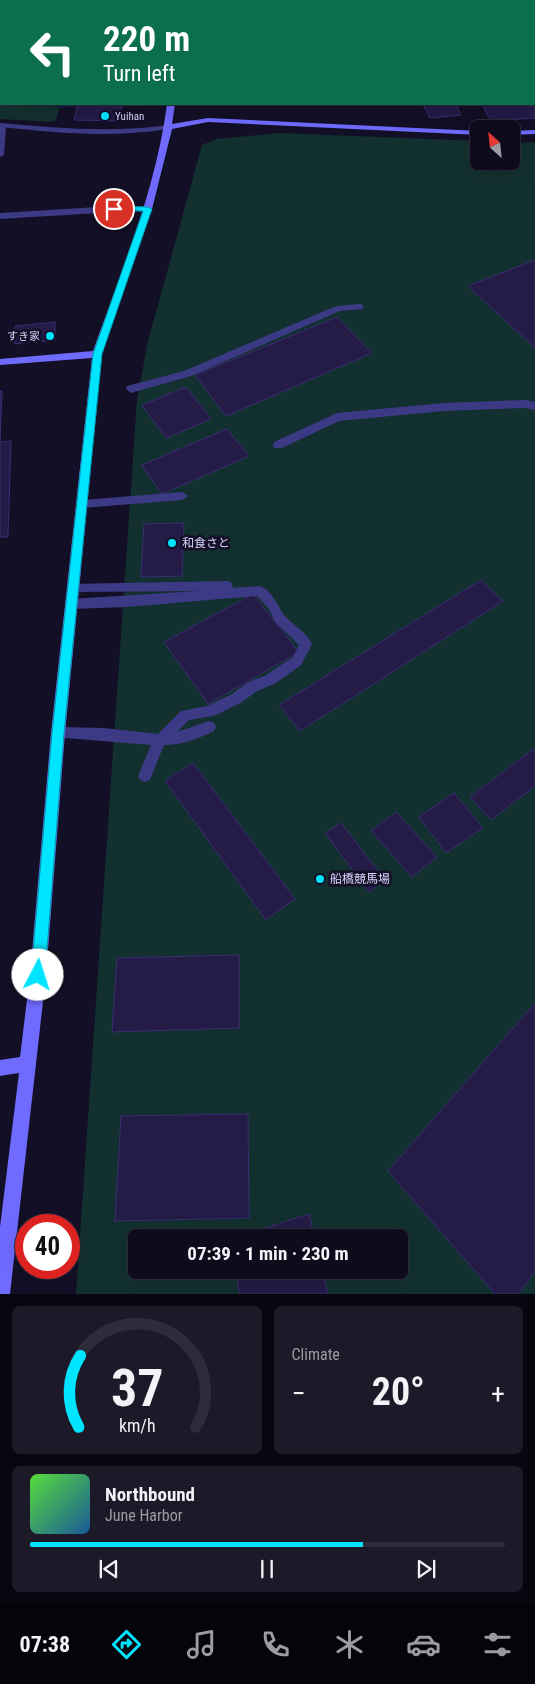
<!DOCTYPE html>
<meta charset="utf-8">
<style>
body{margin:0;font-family:"Roboto Condensed","Noto Sans JP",sans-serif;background:#1c1929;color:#f1f3f6;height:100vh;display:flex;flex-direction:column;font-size:19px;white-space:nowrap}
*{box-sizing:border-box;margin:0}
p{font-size:16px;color:#9b9ba3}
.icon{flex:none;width:28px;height:28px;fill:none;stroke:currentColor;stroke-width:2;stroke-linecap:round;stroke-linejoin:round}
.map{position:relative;height:1294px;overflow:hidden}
.side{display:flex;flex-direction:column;gap:12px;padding:12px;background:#08060f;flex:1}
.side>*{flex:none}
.top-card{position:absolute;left:0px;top:0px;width:535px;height:105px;box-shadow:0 5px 20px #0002,0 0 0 1px #2e2b3b;background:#0b6e4f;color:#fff;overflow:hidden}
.needle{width:32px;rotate:333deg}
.buttons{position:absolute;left:470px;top:120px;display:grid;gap:10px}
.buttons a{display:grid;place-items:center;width:50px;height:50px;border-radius:8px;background:#0e0b1c;box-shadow:0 5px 20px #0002,0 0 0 1px #2e2b3b;font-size:25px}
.speed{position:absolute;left:15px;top:1214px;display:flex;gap:10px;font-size:25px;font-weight:700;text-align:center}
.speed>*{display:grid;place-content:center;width:65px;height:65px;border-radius:50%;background:#0e0b1c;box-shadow:0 5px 20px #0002,0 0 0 1px #2e2b3b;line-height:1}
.speed .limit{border:8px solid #d22;background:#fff;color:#111}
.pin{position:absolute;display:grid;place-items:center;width:42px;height:42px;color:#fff;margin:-21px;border:2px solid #fff;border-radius:50%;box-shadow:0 1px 5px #0007}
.me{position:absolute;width:55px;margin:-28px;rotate:5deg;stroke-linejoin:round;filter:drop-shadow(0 0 4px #0008)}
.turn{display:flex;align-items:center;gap:18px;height:105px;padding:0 20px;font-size:22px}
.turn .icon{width:65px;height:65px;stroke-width:2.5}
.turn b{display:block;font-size:35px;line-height:42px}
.big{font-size:38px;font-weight:700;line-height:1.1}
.side .tile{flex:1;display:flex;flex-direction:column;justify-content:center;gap:8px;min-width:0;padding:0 18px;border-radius:8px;background:#1c1929}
.side .dial{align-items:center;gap:0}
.dial svg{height:130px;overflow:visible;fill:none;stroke:#2e2b3b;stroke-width:7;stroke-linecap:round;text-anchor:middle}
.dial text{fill:#f1f3f6;stroke:none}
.song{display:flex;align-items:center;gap:15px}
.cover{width:60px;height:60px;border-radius:8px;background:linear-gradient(135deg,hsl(110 70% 55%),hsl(210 70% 35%))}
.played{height:5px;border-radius:2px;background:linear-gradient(90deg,#00e5ff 70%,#2e2b3b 70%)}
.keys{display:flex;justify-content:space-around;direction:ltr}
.heat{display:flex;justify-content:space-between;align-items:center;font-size:28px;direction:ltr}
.side .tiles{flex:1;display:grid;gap:12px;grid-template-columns:1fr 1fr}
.tile:last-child{grid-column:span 2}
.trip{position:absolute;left:128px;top:1229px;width:280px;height:50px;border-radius:8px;background:#0e0b1c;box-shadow:0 5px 20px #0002,0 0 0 1px #2e2b3b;font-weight:700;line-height:50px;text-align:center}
.tab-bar{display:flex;height:80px;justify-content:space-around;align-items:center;background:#06040b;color:#9b9ba3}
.tab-bar .icon{width:35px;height:35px}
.tab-bar .selected{color:#00e5ff}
.tab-bar b{font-size:22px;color:#f1f3f6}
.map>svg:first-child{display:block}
.green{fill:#12302f;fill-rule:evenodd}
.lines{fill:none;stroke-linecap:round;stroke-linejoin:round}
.stream{fill:#0a1f44;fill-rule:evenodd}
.building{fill:#241b47;stroke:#3b2d73}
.lane{fill:#3d3a85;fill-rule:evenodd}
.street{fill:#3d3a85;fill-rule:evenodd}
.secondary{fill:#6f6bff;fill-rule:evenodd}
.highway{fill:#ff4fa3;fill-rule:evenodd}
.route{fill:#00e5ff;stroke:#0095a6}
.poi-dot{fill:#00e5ff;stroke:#130f26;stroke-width:2}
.labels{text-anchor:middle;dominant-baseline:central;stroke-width:5;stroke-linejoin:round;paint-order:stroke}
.far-poi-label{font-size:11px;fill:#d9d4ff;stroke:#130f26;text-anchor:start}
.poi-label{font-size:12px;fill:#d9d4ff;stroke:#130f26;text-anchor:start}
</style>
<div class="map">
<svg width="535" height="1294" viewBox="0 0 535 1294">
<rect width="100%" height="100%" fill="#130f26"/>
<g class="green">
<path d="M0 103 1 104 60 107 55 122 0 119Z"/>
<path d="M279 133 479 141V161H511V143L535 142V1294H76L137 400 148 341 202 145 217 139ZM136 1238H399V1270H136Z"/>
</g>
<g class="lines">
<g class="stream">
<path d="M0 100H1L2 104H0Z"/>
<path d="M30 104H61L70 106 67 108 33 106Z"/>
</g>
</g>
<g class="building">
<path d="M204 0H260V1H205Z"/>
<path d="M535 86V118L491 121 482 104H534Z"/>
<path d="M78 104H122L118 121 74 120Z"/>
<path d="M423 104H456L461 115 430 118Z"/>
<path d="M535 260V348L468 286Z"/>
<path d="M337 317 372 353 226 416 195 375Z"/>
<path d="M55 322V340L15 344V326Z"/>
<path d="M186 387 211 419 166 438 142 405Z"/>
<path d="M0 391H2L0 442 11 441 8 537H0Z"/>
<path d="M227 429 249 456 162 494 142 465Z"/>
<path d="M184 523 182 576 141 577 144 524Z"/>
<path d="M481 580 503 601 300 731 279 705Z"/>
<path d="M253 594 299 652 208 704 164 642Z"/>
<path d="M535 748V786L491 820 470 797Z"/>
<path d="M193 763 295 899 266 920 165 781Z"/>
<path d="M454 793 483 828 446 853 419 817Z"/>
<path d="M396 812 437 857 412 877 371 831Z"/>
<path d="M341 823 385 880 369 892 325 833Z"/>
<path d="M239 955V1028L112 1032 117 958Z"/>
<path d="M535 1003V1272L518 1294H495L388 1171Z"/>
<path d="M248 1114 249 1218 115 1221 121 1116Z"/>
<path d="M309 1214 315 1238H234Z"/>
<path d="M235 1270H322L328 1294H240Z"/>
</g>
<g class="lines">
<g class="lane">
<path d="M0 124 6 126 4 155 0 157Z"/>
<path d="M525 400 535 402V410L525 408 443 411 339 421 282 448H274L273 445 274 442 337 413 443 403Z"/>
<path d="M182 492 188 496 182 500 82 508 76 504 82 500Z"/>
<path d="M228 581 232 583 233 588 260 586C273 591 277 606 285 616 293 625 307 633 312 644L301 665 276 683 257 691 242 702 214 716 189 720 177 732 209 721 214 723 216 727 214 731C198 739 182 745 164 745L150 780 145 782 140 780 138 776 151 745 53 737 51 733 53 729 58 727 104 728 158 734 181 711 207 706 232 694 247 683 266 675 293 657 299 645 275 622 269 609 257 596 126 607 71 609 67 608 65 604 67 600 71 599 199 591 73 592 69 590 67 587 69 584Z"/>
</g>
<g class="street">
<rect x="534" y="13" width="1" height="4"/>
<path d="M0 123C56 128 112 133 168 125L172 127 168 129C112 138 56 133 0 127Z"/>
<path d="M114 206H148L152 209 148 212H114L0 219V213Z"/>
<path d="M360 304 363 305V309L340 311 191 376 131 393 126 389 127 386 184 371 336 306Z"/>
</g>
<g class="secondary">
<rect x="169" y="0" width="6" height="1"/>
<path d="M167 104H175L172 124 208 118 479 131V135L208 122 172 129 152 209 102 354 65 733 46 975 10 1294H0V1227L19 1073 0 1076V1060L20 1057 30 975 51 733 92 358 0 365V359L93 351C122 270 156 189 167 104Z"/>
<path d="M535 130V134L511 135V131Z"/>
</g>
<g class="highway">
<rect x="534" y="30" width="1" height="6"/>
<rect x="0" y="35" width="1" height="6"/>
<rect x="534" y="42" width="1" height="6"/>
<rect x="0" y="48" width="1" height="6"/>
</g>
</g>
<path class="route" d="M114 206 148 207 152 209 102 354 64 733 45 975 43 980 38 982 33 980 31 975 52 733 93 354 143 211 112 210 110 209Z"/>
<g class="poi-dot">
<circle cx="105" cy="116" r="5"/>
<circle cx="50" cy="336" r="5"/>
<circle cx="172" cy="543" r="5"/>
<circle cx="320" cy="879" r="5"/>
</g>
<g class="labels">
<g class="far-poi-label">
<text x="115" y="116">Yuihan</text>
<text x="40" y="336" text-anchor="end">すき家</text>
</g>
<g class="poi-label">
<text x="182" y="543">和食さと</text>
<text x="330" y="879">船橋競馬場</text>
</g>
</g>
</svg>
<div class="buttons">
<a><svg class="needle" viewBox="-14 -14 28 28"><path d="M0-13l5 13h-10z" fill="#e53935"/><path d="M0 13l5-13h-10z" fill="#9b9ba3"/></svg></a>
</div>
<div class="speed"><div class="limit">40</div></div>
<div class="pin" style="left:114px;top:209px;background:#d93025"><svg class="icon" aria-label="arrive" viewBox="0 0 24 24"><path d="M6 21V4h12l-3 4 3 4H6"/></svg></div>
<svg class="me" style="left:38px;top:975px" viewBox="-20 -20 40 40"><circle r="19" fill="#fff"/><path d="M0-13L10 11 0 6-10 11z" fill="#00e5ff"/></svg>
<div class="trip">07:39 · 1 min · 230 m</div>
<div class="top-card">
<div class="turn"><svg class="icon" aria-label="left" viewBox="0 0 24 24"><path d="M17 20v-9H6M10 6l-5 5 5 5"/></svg><div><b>220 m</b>Turn left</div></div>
</div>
</div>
<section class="side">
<div class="tiles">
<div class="tile dial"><svg viewBox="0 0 100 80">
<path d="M14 69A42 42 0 1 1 86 69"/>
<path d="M14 69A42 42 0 0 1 15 25" stroke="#00e5ff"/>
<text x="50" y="56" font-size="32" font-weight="700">37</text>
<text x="50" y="72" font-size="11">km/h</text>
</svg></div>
<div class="tile"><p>Climate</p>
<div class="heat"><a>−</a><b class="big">20°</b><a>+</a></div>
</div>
<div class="tile">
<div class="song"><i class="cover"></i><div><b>Northbound</b><p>June Harbor</p></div></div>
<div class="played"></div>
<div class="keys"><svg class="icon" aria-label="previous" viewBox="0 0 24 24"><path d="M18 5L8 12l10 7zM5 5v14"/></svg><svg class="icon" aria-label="pause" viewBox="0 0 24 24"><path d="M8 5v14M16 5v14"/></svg><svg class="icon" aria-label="next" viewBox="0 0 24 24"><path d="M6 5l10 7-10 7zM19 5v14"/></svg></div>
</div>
</div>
</section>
<nav class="tab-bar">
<b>07:38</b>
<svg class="icon selected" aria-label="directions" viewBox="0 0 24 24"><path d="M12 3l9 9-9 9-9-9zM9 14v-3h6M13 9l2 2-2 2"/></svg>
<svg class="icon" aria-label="music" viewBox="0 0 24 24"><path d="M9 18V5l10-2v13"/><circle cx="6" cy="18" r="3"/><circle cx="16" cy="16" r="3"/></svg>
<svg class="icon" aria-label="phone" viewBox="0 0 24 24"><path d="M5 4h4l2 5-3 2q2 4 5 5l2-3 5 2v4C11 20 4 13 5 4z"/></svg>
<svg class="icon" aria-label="climate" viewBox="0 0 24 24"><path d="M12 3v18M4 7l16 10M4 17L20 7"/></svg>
<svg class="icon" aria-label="car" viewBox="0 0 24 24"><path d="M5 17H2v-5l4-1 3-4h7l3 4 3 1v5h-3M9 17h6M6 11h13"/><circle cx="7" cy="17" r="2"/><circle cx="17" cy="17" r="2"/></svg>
<svg class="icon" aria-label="filters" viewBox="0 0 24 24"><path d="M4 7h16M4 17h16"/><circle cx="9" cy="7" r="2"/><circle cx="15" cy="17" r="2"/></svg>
</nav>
